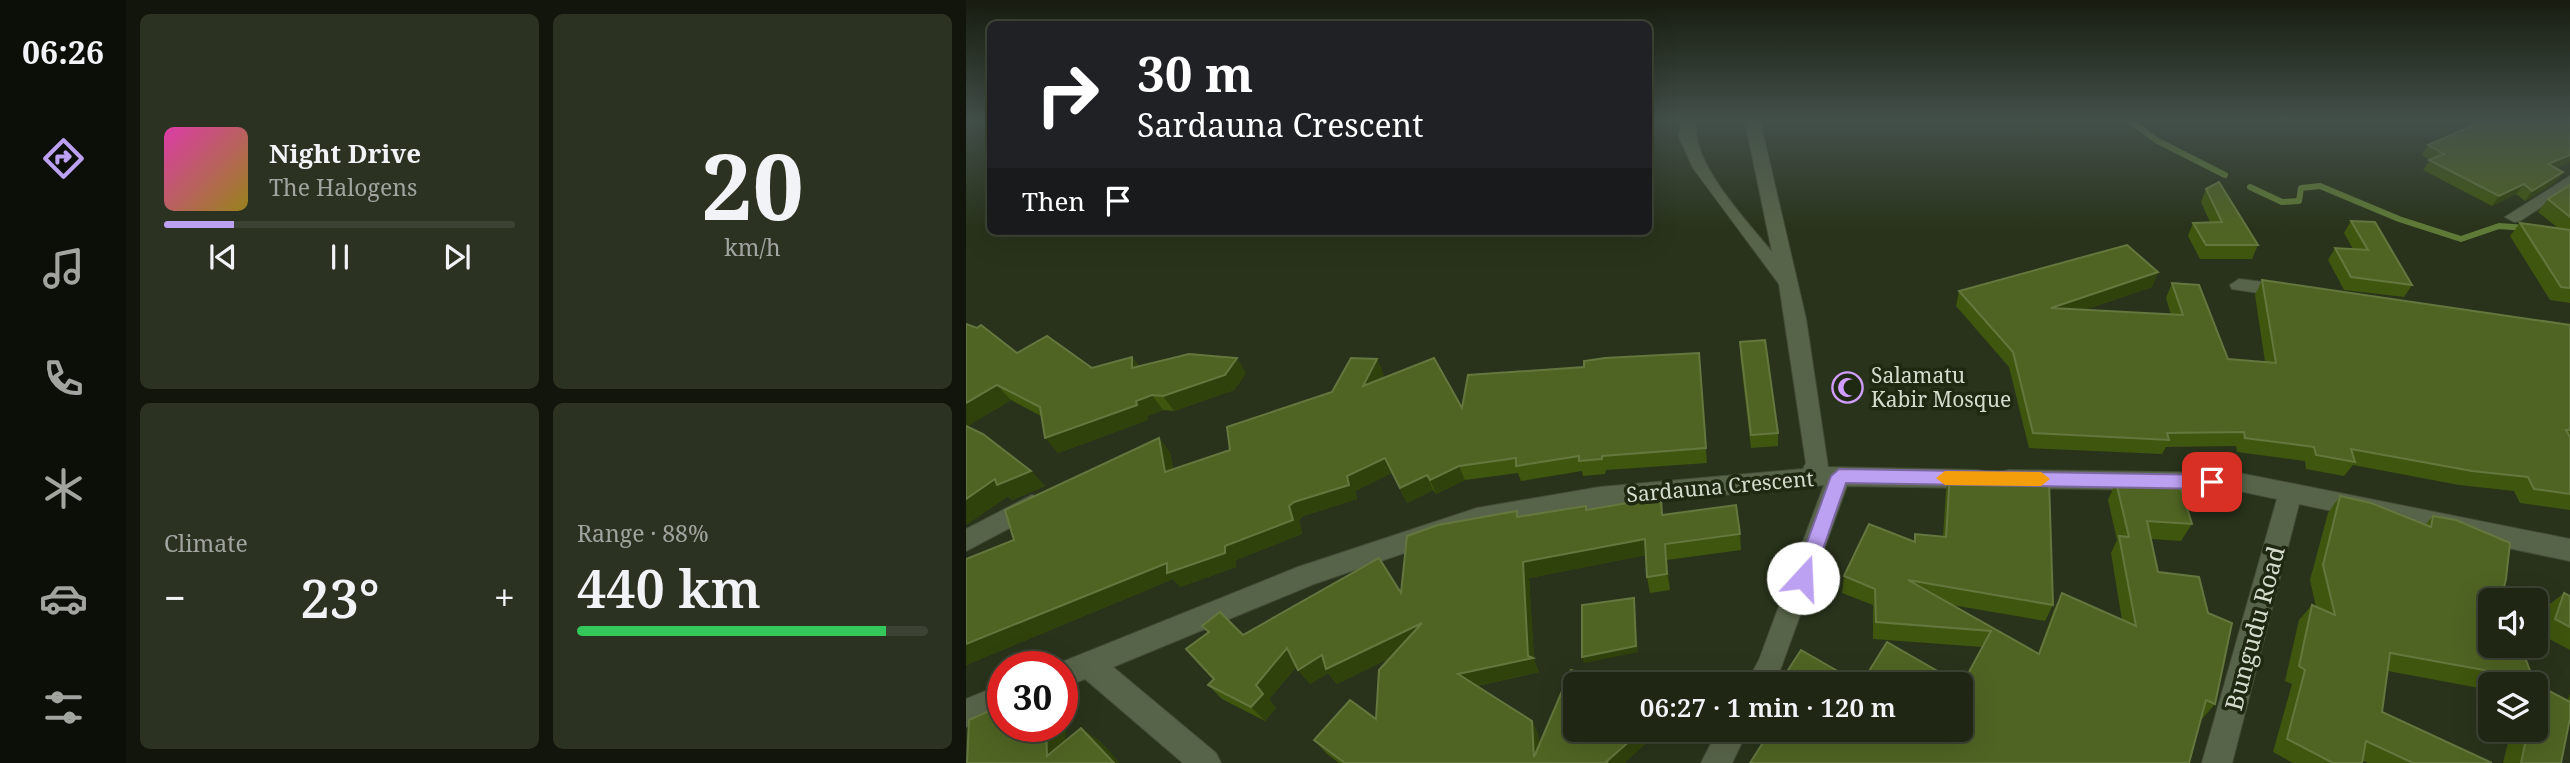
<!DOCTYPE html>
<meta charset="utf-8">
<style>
body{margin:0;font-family:"Noto Serif",serif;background:#2c3222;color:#f1f3f6;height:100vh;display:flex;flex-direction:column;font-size:26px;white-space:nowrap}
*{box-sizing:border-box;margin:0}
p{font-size:23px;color:#a1a5a0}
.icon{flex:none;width:38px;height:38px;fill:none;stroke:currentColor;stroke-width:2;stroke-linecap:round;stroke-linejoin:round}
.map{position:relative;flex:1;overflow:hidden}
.drawer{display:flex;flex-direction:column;gap:14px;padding:14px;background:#11150b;width:840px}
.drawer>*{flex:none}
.hud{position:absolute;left:21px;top:21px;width:665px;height:214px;border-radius:10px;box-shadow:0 7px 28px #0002,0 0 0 2px #3c4334;background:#202124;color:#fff;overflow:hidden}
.controls{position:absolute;left:1512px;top:588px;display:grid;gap:14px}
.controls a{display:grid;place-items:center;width:70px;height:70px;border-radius:10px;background:#1f2614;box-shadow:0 7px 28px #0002,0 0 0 2px #3c4334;font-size:35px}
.speed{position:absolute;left:21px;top:651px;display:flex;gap:14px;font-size:35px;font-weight:700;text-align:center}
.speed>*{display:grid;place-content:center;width:91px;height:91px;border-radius:50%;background:#1f2614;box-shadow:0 7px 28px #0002,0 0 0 2px #3c4334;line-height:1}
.speed .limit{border:10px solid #d22;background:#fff;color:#111}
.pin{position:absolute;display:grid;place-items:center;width:60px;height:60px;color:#fff;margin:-30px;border-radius:14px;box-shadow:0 4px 10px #0006}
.me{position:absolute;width:77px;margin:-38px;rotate:20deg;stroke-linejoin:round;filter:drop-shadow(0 0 5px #0008)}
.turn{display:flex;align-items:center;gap:24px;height:147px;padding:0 35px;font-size:32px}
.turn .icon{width:91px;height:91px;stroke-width:2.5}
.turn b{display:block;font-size:49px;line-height:60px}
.then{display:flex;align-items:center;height:66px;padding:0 35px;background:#0003;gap:14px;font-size:26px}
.big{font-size:52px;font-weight:600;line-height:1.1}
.drawer .card{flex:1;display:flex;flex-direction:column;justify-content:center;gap:10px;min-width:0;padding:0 24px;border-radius:10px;background:#2c3222}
.drawer .dial{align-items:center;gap:0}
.dial b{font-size:91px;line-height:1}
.song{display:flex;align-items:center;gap:21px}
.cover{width:84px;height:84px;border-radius:10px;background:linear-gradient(135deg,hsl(320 70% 55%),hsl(50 70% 35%))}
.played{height:7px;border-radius:4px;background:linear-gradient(90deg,#bca0f2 20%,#3c4334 20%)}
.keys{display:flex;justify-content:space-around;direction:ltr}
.heat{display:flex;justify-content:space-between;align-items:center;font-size:38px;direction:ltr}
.charge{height:10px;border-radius:5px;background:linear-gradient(90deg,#34c759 88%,#3c4334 0)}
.drawer .tiles{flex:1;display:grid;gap:14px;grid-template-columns:repeat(2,1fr)}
.trip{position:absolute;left:597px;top:672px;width:410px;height:70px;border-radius:10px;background:#1f2614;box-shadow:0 7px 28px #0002,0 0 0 2px #3c4334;font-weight:600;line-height:70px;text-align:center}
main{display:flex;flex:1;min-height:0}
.tab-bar{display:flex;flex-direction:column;width:126px;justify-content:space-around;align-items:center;background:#0c0f08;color:#a1a5a0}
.tab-bar .icon{width:49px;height:49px}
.tab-bar .current{color:#bca0f2}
.tab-bar b{font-size:32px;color:#f1f3f6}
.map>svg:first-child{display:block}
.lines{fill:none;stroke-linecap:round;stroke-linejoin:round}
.stream{stroke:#5f7a36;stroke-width:6}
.minor-casing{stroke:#454d38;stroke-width:2}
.minor{fill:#586449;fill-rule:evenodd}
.wall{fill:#3f560e}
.shaded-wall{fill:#30420b}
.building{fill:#4f6423;stroke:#64773e;stroke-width:2}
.route{fill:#bca0f2;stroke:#7a689d;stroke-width:2}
.slow{fill:#f59e0b}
.labels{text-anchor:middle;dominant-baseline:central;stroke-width:7;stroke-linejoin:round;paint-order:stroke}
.poi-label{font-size:21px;fill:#d5dccd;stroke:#1f2912;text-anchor:start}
.street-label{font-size:21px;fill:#d5dccd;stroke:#1f2912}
.near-street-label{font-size:24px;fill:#d5dccd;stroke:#1f2912}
</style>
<main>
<nav class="tab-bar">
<b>06:26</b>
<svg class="icon current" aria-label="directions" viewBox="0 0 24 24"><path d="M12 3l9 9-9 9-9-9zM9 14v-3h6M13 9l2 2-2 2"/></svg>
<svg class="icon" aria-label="music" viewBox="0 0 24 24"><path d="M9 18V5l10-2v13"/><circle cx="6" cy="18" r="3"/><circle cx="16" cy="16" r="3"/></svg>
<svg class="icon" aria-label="phone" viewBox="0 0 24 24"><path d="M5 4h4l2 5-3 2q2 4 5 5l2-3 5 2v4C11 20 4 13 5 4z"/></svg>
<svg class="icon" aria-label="climate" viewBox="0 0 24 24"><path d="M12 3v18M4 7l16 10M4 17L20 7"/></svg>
<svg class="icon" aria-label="car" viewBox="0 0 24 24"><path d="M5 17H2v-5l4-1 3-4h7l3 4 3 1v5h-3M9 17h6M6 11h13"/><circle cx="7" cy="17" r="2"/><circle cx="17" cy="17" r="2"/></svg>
<svg class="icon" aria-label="filters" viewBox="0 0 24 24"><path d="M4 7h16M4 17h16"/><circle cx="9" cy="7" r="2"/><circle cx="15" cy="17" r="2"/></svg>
</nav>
<section class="drawer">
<div class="tiles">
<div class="card">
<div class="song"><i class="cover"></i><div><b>Night Drive</b><p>The Halogens</p></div></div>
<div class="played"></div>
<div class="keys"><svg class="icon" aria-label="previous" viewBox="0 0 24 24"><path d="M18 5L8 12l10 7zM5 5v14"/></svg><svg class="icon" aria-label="pause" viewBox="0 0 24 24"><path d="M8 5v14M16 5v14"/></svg><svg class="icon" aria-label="next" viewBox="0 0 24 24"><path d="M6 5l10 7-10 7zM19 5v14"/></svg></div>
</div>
<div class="card dial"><b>20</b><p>km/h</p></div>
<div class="card"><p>Climate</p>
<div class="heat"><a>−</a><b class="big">23°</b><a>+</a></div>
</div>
<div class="card"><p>Range · 88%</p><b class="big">440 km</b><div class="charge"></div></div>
</div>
</section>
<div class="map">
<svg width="1604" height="763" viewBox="0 0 1604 763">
<rect width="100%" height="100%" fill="#29331b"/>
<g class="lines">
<g class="stream">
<path d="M1165 121 1190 140 1259 175"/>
<path d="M1284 187 1316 202 1333 201 1335 188 1354 186 1433 219 1495 239 1533 226 1560 228"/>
</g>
<defs>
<g id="minor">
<path d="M716 121H731C722 160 782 222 806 252L779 121H794L840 319 862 467 1011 470 1019 472 1023 479 1019 486 1011 488 881 486 809 684H780L793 660 858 485 634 507 511 528 348 584 147 667 250 753 255 763H217L119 679 96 688V667L86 666 332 567 511 508 634 487 837 469 840 463 813 284 727 168 713 137Z"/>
<path d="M1604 176V188L1554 221 1548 222 1539 217Z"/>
<path d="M1273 279 1320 285 1329 291 1320 297 1266 289 1264 285Z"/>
<path d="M1043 470 1273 473 1604 539V561L1333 504 1266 763H1236L1311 499 1273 491 1043 488 1035 486 1031 479 1035 472Z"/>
<path d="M66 495 74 498 78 505 74 512 0 551V529Z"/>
<path d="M37 684V711L0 727V699Z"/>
<path d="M752 730H782L766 763H735Z"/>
</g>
</defs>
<use href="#minor" class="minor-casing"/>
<use href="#minor" class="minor"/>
</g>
<g class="wall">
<path d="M1511 121H1604V162L1590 168 1597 172 1590 182 1559 201 1550 194 1526 206 1457 170 1464 160 1456 155 1462 145 1514 122Z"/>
<path d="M1604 185V303L1584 300 1544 236 1554 223 1592 228 1572 212 1582 199Z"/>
<path d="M1240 189 1292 245 1286 259H1234L1222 236 1227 223 1244 222 1235 202Z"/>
<path d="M1385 221 1446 285 1438 297 1378 290 1362 260 1369 248 1387 249 1378 233Z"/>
<path d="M1192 272 1186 287 1118 310 1205 315 1200 298 1206 283 1262 359 1299 362 1289 295 1296 280 1603 324 1604 323V510L1554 503 1548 491 1493 485 1387 465 1378 476 1340 469 1339 461 1271 452 1270 446 1200 447 1196 454 1063 448 1043 367 990 306 993 291Z"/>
<path d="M0 324 51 353 126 368 166 357 173 366 280 373 268 390 208 411 197 410 181 416 182 420 92 453 75 416 45 400 1 426 65 471 79 486 46 500 42 496 0 525Z"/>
<path d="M774 342 812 433V446L785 448 774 355Z"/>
<path d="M733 353 741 463 640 470 639 474 617 476 616 471 555 481 552 473 499 480 470 494 467 490 441 503 426 473 389 491 391 499 337 516 333 520 336 534 270 560V567L214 587 207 579 0 665V559L48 540 193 438 204 453 207 469 264 450 418 374 415 378 496 408 618 367Z"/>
<path d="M984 472 1087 605 1079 621 986 605 1072 654 1088 609 1096 593 1156 620 1145 553 1151 540 1142 500 1150 482 1226 524 1215 541 1185 539 1192 572 1249 704 1236 719 996 685 1016 647 907 639V605L876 593 878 576 948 541 949 534 977 537 980 490Z"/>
<path d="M1374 496 1459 525 1467 516 1524 600V646L1567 679 1560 684H1524V690L1422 671 1416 712 1526 763H1402L1396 760V763H1327L1307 752 1326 684 1319 681 1333 620 1346 605 1350 607 1344 580 1362 513Z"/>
<path d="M620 506 621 510 697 515 774 534 775 550 701 560 704 590 684 593 681 577 680 555 563 578 568 660 573 672 511 686 566 721 572 734 573 745 609 730H685L687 737 658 763H373L360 753 348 740 410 719 424 658 371 684 362 673 344 684 330 667 303 699 310 708 299 721 256 699 242 685 248 679 242 632 236 626 277 635 435 593 551 511 553 517Z"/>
<path d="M1598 593 1604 596V650L1572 633 1580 607Z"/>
<path d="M1572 685 1602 701 1604 693V718L1595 763H1537L1545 730H1570V686Z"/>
</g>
<g class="shaded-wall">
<path d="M1604 155V162L1575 175 1582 164Z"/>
<path d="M1597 172 1590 182 1559 201 1566 191Z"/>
<path d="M1558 184 1550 194 1526 206 1533 196Z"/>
<path d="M1192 272 1186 287 1081 322 1085 308Z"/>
<path d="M166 357 177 372 166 368Z"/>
<path d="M271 358 280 373 268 390 208 411 197 396Z"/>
<path d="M411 359 418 374 404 400 397 386Z"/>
<path d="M31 385 45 400 0 427V403Z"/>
<path d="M186 395 197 410 181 416 182 420 92 453 79 438Z"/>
<path d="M193 438 204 453 210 486 199 472Z"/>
<path d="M419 458 426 473 389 491 391 499 337 516 333 520 336 534 270 560V567L214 587 207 579 0 665V644L201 563 259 546 328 502Z"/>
<path d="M493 466 499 480 470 494 464 480Z"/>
<path d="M65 471 79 486 46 500 42 496 0 525V499L29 479Z"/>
<path d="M461 475 467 490 441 503 434 488Z"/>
<path d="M679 539 681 555 563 578 568 660 573 672 500 688 492 674 562 656 557 562Z"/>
<path d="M699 544 701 560 704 590 701 574Z"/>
<path d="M668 598 672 652 618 663 616 657Z"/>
<path d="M456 623 465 638 371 684 362 673 344 684 332 670 356 655Z"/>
<path d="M321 648 333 663 303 699 310 708 299 721 285 707 290 685Z"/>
<path d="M96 695 98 696 101 763 81 756 80 726H96Z"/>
<path d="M566 721 572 734 574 763 568 757Z"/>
<path d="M115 728 135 742 154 763H148Z"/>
<path d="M676 730H685L687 737 658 763H640Z"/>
</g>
<g class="building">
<path d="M1517 121H1604V155L1582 164 1597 172 1566 191 1558 184 1533 196 1463 160 1478 154 1462 145Z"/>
<path d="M1253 182 1292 245H1240L1227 223 1256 222 1240 189Z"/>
<path d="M1604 185V217L1582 199Z"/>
<path d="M1385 221 1409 222 1446 285 1385 277 1369 248 1402 250Z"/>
<path d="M1554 223 1604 230V288L1595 287Z"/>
<path d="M1161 245 1192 272 1085 308 1217 315 1206 283 1233 285 1262 359 1310 363 1296 280 1604 325V430H1600L1604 437V494L1568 489 1562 477 1506 471 1385 449 1389 462 1350 455 1348 447 1279 438 1278 432 1201 433 1203 440 1067 433 1047 352 993 291Z"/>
<path d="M0 324 11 328 15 325 51 353 81 336 126 368 166 357V368L223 354 271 358 259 375 197 396 186 395 170 401 171 405 79 438 74 407 31 385 0 403Z"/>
<path d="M799 340 812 433 785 435 774 342Z"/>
<path d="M733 353 740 448 636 456V459L613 461V456L550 466V458L493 466 464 480 461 475 434 488 419 458 381 476 383 485 328 502 323 506 327 520 259 546V553L201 573V563L0 644V559L48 540 39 510 193 438 199 472 264 450 261 427 366 392 385 358 411 359 397 386 468 358 496 408 502 375 618 367V361L639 358Z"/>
<path d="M0 426 17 434 65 471 31 485 29 479 0 499Z"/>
<path d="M984 472 1027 476 1029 473 1083 481 1087 605 942 580 1073 654 1096 593 1170 626 1153 536 1163 537 1150 482 1214 486 1226 524 1181 521 1192 572 1233 577 1242 613 1266 623 1249 704 1240 700 1223 763H784L805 730H994V684H895L921 642 996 685 1025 631 910 622 909 589 878 576 903 524 949 542V534L980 537Z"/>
<path d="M1374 496 1405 503 1465 527 1467 516 1490 520 1544 543 1540 579 1535 600H1524V646H1541L1556 649 1567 679 1424 653 1416 712 1526 763H1447L1400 741 1396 763H1367L1321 739 1339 670 1333 666 1346 605 1369 615 1357 565Z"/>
<path d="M691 498H695L696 515 770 505 774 534 699 544 701 574 681 577 679 539 557 562 562 656 567 658 492 674 566 721 568 757 605 670 648 684H609V730H676L640 762 642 763H379L348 740 384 700 410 719 413 670 456 623 360 669 356 655 332 670 321 648 290 685 297 694 285 707 242 685 248 679 220 649 243 632 236 626 254 612 277 635 413 558 435 593 441 536 472 525 551 511V517L620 506V510Z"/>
<path d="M1598 593 1604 596V627L1589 619Z"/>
<path d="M668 598 670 646 616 657V605Z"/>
<path d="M835 650 894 684H813Z"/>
<path d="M1572 685 1604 702V718L1595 763H1555L1562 730H1570V694Z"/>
<path d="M37 705V726H80L81 756 115 728 148 763H1L3 720Z"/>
</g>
<linearGradient id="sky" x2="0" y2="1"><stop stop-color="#171c0f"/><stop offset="0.53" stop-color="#43504a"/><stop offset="1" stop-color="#43504a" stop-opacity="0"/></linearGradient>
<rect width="1604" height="228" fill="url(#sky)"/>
<path class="route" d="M873 469 1246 475 1255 482 1246 489 880 483 847 578 844 584 837 587 830 584 828 578 865 476Z"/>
<path class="slow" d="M979 471 1075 472 1084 479 1075 486 979 485 970 478Z"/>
<defs>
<symbol id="mosque-ring" viewBox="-11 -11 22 22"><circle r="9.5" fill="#1f2912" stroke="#d09dfe" stroke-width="1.5"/><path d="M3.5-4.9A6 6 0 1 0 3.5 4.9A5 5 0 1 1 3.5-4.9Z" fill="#d09dfe"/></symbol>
</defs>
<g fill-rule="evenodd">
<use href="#mosque-ring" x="864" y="370" width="35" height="35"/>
</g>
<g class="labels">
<g class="poi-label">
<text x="905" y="375">Salamatu<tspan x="905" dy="24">Kabir Mosque</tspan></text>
</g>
<g class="street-label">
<text transform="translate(754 486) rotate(-5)">Sardauna Crescent</text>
</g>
<g class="near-street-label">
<text transform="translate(1288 628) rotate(-75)">Bungudu Road</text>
</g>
</g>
</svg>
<div class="controls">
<a><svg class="icon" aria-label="sound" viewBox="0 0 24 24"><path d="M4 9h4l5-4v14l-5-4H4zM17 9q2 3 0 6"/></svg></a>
<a><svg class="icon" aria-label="layers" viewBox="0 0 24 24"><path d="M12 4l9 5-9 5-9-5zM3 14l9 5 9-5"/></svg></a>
</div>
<div class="speed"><div class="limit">30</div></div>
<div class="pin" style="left:1246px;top:482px;background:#d93025"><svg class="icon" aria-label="arrive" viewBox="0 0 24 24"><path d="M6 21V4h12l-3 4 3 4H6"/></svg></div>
<svg class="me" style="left:837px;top:578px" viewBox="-20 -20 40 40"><circle r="19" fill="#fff"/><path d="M0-13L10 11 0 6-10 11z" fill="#bca0f2"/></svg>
<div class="trip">06:27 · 1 min · 120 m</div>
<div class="hud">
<div class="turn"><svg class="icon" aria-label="right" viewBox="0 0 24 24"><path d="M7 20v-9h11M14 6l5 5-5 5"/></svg><div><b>30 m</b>Sardauna Crescent</div></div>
<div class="then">Then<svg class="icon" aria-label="arrive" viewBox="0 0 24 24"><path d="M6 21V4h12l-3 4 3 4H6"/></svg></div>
</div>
</div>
</main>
